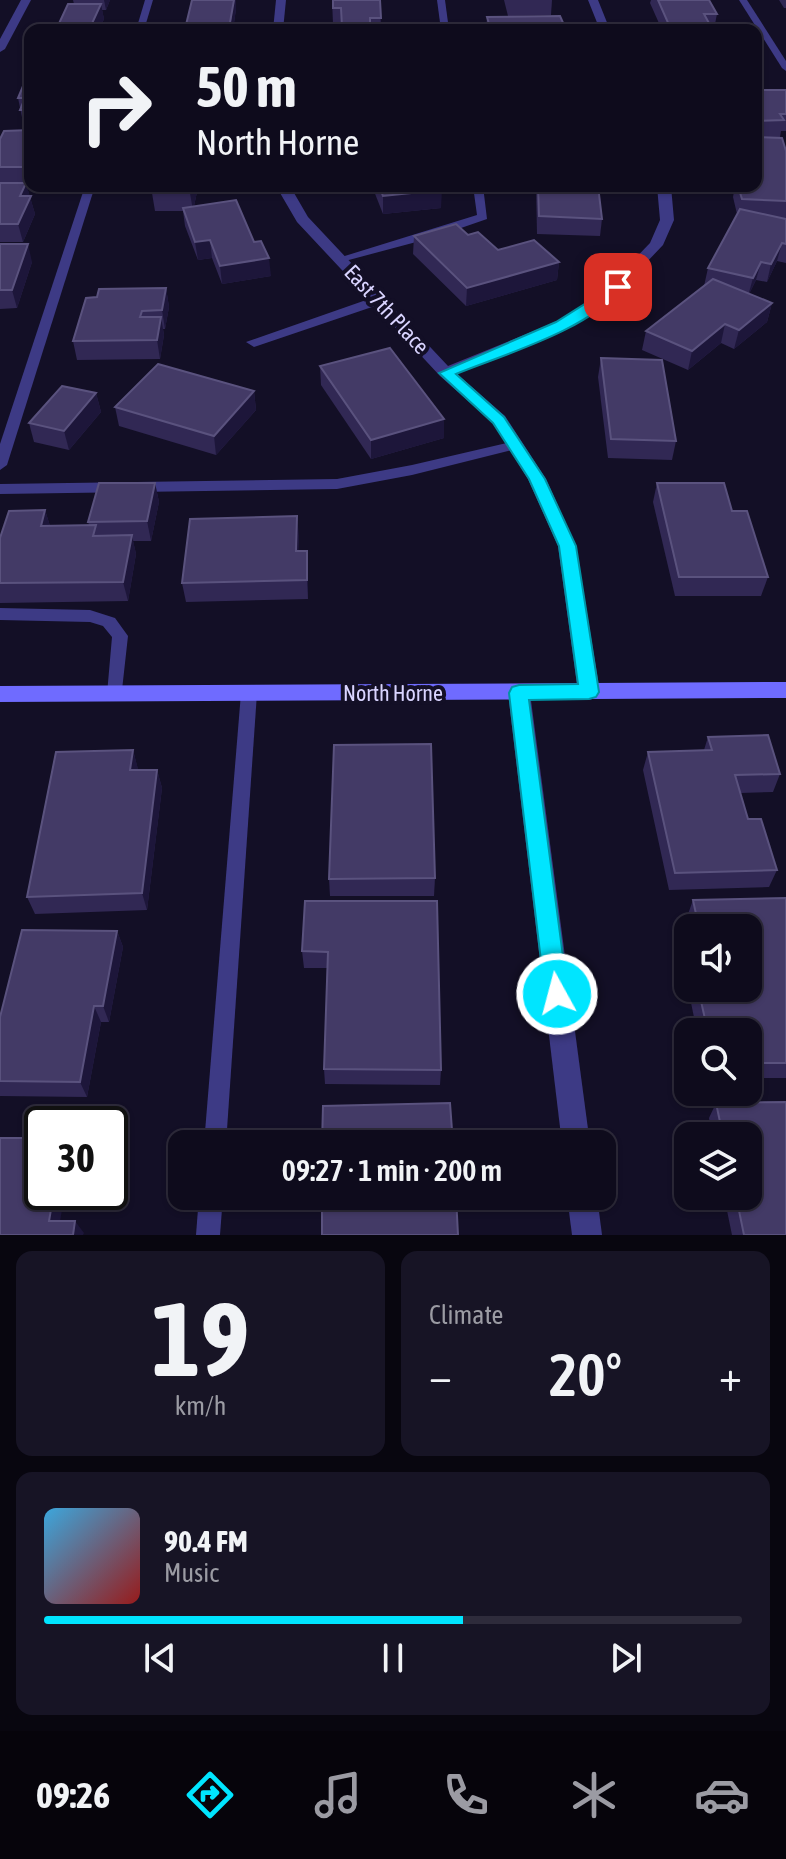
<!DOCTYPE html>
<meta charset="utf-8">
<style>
body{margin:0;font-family:"Asap Condensed",sans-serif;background:#171425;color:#f1f3f6;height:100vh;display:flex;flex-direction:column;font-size:30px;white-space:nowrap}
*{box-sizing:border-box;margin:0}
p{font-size:26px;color:#9b9ba3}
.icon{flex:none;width:44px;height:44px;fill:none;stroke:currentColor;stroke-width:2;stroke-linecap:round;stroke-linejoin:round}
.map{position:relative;height:1235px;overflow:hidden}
.side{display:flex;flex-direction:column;gap:16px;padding:16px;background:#08060f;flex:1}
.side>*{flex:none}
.guide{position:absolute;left:24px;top:24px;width:738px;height:168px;border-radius:16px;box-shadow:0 2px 6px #0004,0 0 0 2px #2e2b3b;background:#0e0b1c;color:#f1f3f6;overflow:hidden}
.tools{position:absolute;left:674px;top:914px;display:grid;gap:16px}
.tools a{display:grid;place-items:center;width:88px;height:88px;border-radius:16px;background:#0e0b1c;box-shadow:0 2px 6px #0004,0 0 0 2px #2e2b3b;font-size:40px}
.speed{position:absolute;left:24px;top:1106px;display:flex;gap:16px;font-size:40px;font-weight:700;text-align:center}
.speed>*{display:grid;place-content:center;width:104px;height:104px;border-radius:50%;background:#0e0b1c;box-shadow:0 2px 6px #0004,0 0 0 2px #2e2b3b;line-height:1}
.speed .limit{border:4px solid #111;border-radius:12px;background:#fff;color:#111}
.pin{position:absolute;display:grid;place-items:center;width:68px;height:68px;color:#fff;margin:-34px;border-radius:16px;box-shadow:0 4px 12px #0006}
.me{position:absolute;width:88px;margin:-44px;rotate:353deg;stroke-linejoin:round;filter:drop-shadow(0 0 6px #0008)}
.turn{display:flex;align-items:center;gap:28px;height:168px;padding:0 40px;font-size:36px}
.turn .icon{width:104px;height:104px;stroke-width:2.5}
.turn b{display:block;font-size:56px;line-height:68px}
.big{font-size:60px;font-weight:600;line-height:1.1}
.side .tile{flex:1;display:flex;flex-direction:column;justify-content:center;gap:12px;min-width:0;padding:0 28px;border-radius:16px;background:#171425}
.side .dial{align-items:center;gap:0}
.dial b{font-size:104px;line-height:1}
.song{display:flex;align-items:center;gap:24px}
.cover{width:96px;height:96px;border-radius:12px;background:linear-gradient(135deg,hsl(200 70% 55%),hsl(0 70% 35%))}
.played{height:8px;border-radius:4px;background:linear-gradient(90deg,#00e5ff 60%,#2e2b3b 60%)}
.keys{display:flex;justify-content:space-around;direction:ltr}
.heat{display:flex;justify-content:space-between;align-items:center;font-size:44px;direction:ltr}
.side .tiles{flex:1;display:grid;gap:16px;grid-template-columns:1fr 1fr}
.tile:last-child{grid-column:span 2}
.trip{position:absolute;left:168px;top:1130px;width:448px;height:80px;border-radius:16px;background:#0e0b1c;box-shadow:0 2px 6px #0004,0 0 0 2px #2e2b3b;font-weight:600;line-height:80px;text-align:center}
.menu{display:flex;height:128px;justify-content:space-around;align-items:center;background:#06040b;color:#9b9ba3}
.menu .icon{width:56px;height:56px}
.menu .current{color:#00e5ff}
.menu b{font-size:36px;color:#f1f3f6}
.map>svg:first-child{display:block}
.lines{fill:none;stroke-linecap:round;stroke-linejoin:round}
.lane{fill:#3d3a85;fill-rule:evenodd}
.street{fill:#3d3a85;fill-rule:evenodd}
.secondary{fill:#6f6bff;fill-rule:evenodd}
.wall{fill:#312854}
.shaded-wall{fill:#1d163a}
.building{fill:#433a66;stroke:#5a527e;stroke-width:2}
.route{fill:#00e5ff;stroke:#0095a6;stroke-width:2}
.labels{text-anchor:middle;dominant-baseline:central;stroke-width:8;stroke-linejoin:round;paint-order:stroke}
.street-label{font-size:22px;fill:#d9d4ff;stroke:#130f26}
</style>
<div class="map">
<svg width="786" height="1235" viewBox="0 0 786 1235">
<rect width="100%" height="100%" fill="#130f26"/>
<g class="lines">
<g class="lane">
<path d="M145 0H153L144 30H136Z"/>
<path d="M437 0H445L449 30H441Z"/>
<path d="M739 0H747L786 61V71L782 68Z"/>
<path d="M85 186H95L7 465 0 470V444Z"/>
<path d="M473 186H483L487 219 435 237 345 261 335 259 477 215Z"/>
<path d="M515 441 520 442 522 445 520 448 412 475 337 489 0 494V484L337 479 412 465Z"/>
<path d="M0 608 90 610 115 618 128 636 121 699H109L107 694 112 637 103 626 90 622 0 620Z"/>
<path d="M249 686 255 688 257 693 226 1144H204L241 693 243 688Z"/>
<path d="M199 1196H223L220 1235H196Z"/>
</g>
<g class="street">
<path d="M21 0H31L5 49 0 52V39Z"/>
<path d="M276 0H286L283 30H273Z"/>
<path d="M588 0H598L610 30H600Z"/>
<path d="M276 186H290L308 217 448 366 556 322 598 297 650 243 660 220 657 186H671L674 220 663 245 608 303 566 328 457 374 505 416 546 479 576 546 600 692 596 698 589 700 582 698 578 692 558 546 528 479 493 423 440 376 375 306 260 345 254 347 246 342 369 299 297 222Z"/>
<path d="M519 685 526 687 530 693 590 1144H562L508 693 512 687Z"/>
<path d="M567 1196H597L602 1235H572Z"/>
</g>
<path class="secondary" d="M786 682V698L0 702V686Z"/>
</g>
<g class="wall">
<path d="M73 0H110L106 10H102L104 19 99 30H56L74 4Z"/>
<path d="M192 0H236V9L233 30H185Z"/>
<path d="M332 0H380L381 30H342L341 24H333Z"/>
<path d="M504 0H552L551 15 508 16Z"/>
<path d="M651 0H709L717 14 714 29 662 30 650 3Z"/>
<path d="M779 0H786V8H784Z"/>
<path d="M487 17 564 25 563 30H486Z"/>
<path d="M30 86V127H24L18 98Z"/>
<path d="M756 90H786V131H781L780 137H760L786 151V263L777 261 767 282 756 280 749 294 772 303 767 322 734 349 721 343 688 370 642 350 646 331 704 286 708 268 737 214 733 197 735 186H756Z"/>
<path d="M30 130V184H26L35 214 23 242H0V139Z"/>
<path d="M154 186H209L207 192H197L194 206 254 242 271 276 222 284 212 258 198 260 185 226 183 211H155L152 193Z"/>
<path d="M372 186H440L441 208 383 214Z"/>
<path d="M536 186H598L602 219 600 236 537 234Z"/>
<path d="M468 235 498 250 559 262 557 280 466 306 413 254 414 236Z"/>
<path d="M0 244 32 262 17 308 0 309Z"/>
<path d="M166 288 169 307 165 329H163L164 335 160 359 77 360 73 341 97 297Z"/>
<path d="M601 358 676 441 672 460 608 458 598 377Z"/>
<path d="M320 366 444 419V438L371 459 321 385Z"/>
<path d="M254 391 256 410 216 455 119 426 115 407Z"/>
<path d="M96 393 101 412 69 450 34 442 29 423Z"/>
<path d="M155 483 159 502 151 541H133L136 554 128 601 0 603V538L45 510 50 526 89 525 88 522Z"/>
<path d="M657 483 732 511 768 577 761 596H675L653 502Z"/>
<path d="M299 535 298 551 308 570V599L186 602 182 583Z"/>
<path d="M708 737 780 774 773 792 740 793 748 819 777 870 769 887 669 890 643 770 648 752 704 750Z"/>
<path d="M133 750 138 770H157L162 788 147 910 35 914 27 897Z"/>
<path d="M435 878 434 896H330L329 879Z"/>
<path d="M786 898V1078H748V1032H697L688 988H748V928H689L687 917 693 900Z"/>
<path d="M305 901 441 1070 440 1085 325 1084 324 1069 327 968H304L302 951Z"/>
<path d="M117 931 123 947 109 1022H101L87 1097 0 1096V1017Z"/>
<path d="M688 940V987L682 956Z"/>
<path d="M786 1102V1235H732L724 1196H748V1136H712L709 1118 716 1103Z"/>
</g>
<g class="shaded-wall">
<path d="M104 0H110L106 10Z"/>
<path d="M234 0H236V9L233 30H230Z"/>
<path d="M101 4 104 19 99 30H89Z"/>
<path d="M26 183 35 214 23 242 18 224 20 196Z"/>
<path d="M192 186H196L197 192 193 211 190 193Z"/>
<path d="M442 190 441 208 383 214V196Z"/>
<path d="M210 240 212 258 198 260 195 242Z"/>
<path d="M782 243 777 261 767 282 771 264Z"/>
<path d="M28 244 32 262 17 308 12 290Z"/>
<path d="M269 258 271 276 222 284 220 266Z"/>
<path d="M559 262 557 280 466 306 467 288Z"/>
<path d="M761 262 756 280 748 296 753 278Z"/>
<path d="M166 288 169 307 165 329 162 310Z"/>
<path d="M772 303 767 322 734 349 739 330Z"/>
<path d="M161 317 164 335 160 359 157 340Z"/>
<path d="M725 324 721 343 688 370 692 351Z"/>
<path d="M254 391 256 410 216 455 214 436Z"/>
<path d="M96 393 101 412 69 450 64 431Z"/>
<path d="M444 419V438L371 459V440Z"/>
<path d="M155 483 159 502 151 541 147 521Z"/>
<path d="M45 510 51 529 41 526Z"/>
<path d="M297 516 299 535 298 571 296 551Z"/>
<path d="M132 535 136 554 128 601 123 582Z"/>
<path d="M307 551 308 570V599L307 580Z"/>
<path d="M133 750 138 769 136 789 130 770Z"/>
<path d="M157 770 162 788 147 910 142 893Z"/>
<path d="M117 931 123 947 109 1022 103 1006Z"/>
<path d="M94 1006 101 1022 87 1097 80 1082Z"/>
<path d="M54 1192H65L58 1233 49 1221Z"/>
<path d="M75 1221 84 1233 83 1235H73Z"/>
</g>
<g class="building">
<path d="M192 0H234L229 28 185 29Z"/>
<path d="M333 0H380L381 18H370V26L342 27 341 8H333Z"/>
<path d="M658 0H709L717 14H704L710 25H669Z"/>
<path d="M68 4H101L89 30H56Z"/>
<path d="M560 16 564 25H548L549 30H503L501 23 489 24 487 17Z"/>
<path d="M23 86H30V110H20L25 98H18Z"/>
<path d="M756 90H786V114H780L784 120 756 121Z"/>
<path d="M30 130V167H0V139L4 131Z"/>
<path d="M756 137 782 138 786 151V201L742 199 738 186H756Z"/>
<path d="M0 183H26L20 196H31L18 224H0Z"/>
<path d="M154 186H192L190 193H152Z"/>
<path d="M379 186H440L442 190 383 196Z"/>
<path d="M538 186H598L602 219 539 216Z"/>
<path d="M236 200 254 242 261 241 269 258 220 266 210 240 195 242 183 208Z"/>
<path d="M740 209 786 219V244L782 243 771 264 761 262 753 278 708 268Z"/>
<path d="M456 224 468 235 478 232 498 250 534 240 559 262 467 288 414 236Z"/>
<path d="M0 244H28L12 290H0Z"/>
<path d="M713 279 772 303 739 330 725 324 692 351 646 331Z"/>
<path d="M166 288 162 310 142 311 140 317H161L157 340 73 341 86 298 97 297 99 289Z"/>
<path d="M390 348 444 419 371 440 320 366Z"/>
<path d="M601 358 662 360 676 441 611 439Z"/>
<path d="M158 364 254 391 214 436 115 407Z"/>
<path d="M62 386 96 393 64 431 29 423Z"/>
<path d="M99 483H155L147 521 88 522Z"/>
<path d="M657 483H724L732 511H747L768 577H679Z"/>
<path d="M45 510 41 526 96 525 93 536 132 535 123 582 0 583V538L9 511Z"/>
<path d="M297 516 296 551H307V580L182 583 190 519Z"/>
<path d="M768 735 780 774 735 775 748 819H761L777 870 675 873 648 752 712 750 708 737Z"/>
<path d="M431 744 435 878 329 879 334 745Z"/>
<path d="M133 750 130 770H157L142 893 27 897 56 752Z"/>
<path d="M786 898V1063H748V1032H708L698 988H748V928H699L693 900Z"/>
<path d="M305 901H437L441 1070 324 1069 328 952 302 951Z"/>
<path d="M22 930 117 931 103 1006H94L80 1082 0 1081V1017Z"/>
<path d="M786 1102V1235H744L736 1196H748V1136H723L716 1103Z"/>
<path d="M450 1103 453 1144H322L323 1106Z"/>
<path d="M0 1138H42V1192H54L49 1221H75L73 1235H0Z"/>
<path d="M322 1196H456L458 1235H322Z"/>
</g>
<path class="route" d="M618 283 624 287C588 330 508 353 456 374L504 417 545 479 576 546 599 692 596 697 589 699 529 700 568 994 565 1002 557 1005 548 1002 545 994 509 693 512 687 519 685 578 684 559 546 529 479 493 423 439 373 556 322Z"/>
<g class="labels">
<g class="street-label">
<text transform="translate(387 309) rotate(47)">East 7th Place</text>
<text x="393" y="693">North Horne</text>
</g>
</g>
</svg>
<div class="tools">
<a><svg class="icon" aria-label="sound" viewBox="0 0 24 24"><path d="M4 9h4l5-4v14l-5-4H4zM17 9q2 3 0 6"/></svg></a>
<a><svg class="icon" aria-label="search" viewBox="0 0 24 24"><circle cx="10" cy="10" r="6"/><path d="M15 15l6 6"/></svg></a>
<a><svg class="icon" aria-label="layers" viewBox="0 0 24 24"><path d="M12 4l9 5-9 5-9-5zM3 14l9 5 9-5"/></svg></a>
</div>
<div class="speed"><div class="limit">30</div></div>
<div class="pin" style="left:618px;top:287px;background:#d93025"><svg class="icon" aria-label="arrive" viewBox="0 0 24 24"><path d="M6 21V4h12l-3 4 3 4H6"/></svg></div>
<svg class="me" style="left:557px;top:994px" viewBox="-20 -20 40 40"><circle r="17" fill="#00e5ff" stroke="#fff" stroke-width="3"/><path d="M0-11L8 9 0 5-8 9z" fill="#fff"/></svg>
<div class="trip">09:27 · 1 min · 200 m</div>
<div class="guide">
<div class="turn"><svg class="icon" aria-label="right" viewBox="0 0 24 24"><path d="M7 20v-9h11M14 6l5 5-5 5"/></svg><div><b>50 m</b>North Horne</div></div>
</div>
</div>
<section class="side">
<div class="tiles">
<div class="tile dial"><b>19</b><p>km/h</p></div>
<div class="tile"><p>Climate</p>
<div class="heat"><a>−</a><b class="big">20°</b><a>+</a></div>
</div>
<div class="tile">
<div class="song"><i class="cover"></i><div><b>90.4 FM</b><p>Music</p></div></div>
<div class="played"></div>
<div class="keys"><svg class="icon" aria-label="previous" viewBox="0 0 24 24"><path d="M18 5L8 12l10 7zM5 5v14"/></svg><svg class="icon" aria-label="pause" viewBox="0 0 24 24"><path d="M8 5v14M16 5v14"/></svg><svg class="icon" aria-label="next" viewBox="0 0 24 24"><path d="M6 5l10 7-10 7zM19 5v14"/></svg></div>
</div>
</div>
</section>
<nav class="menu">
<b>09:26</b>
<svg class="icon current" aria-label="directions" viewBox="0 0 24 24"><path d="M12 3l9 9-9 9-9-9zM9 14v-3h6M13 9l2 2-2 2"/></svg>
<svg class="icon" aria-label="music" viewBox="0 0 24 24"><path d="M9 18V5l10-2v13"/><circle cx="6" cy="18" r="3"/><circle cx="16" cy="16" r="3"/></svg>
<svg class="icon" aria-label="phone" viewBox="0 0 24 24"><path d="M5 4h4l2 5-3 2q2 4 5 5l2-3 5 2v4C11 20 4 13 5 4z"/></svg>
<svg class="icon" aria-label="climate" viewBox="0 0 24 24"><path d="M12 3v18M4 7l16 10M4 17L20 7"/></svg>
<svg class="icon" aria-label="car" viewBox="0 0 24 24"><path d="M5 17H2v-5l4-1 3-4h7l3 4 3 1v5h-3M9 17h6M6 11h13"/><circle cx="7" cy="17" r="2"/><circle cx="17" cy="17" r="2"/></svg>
</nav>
